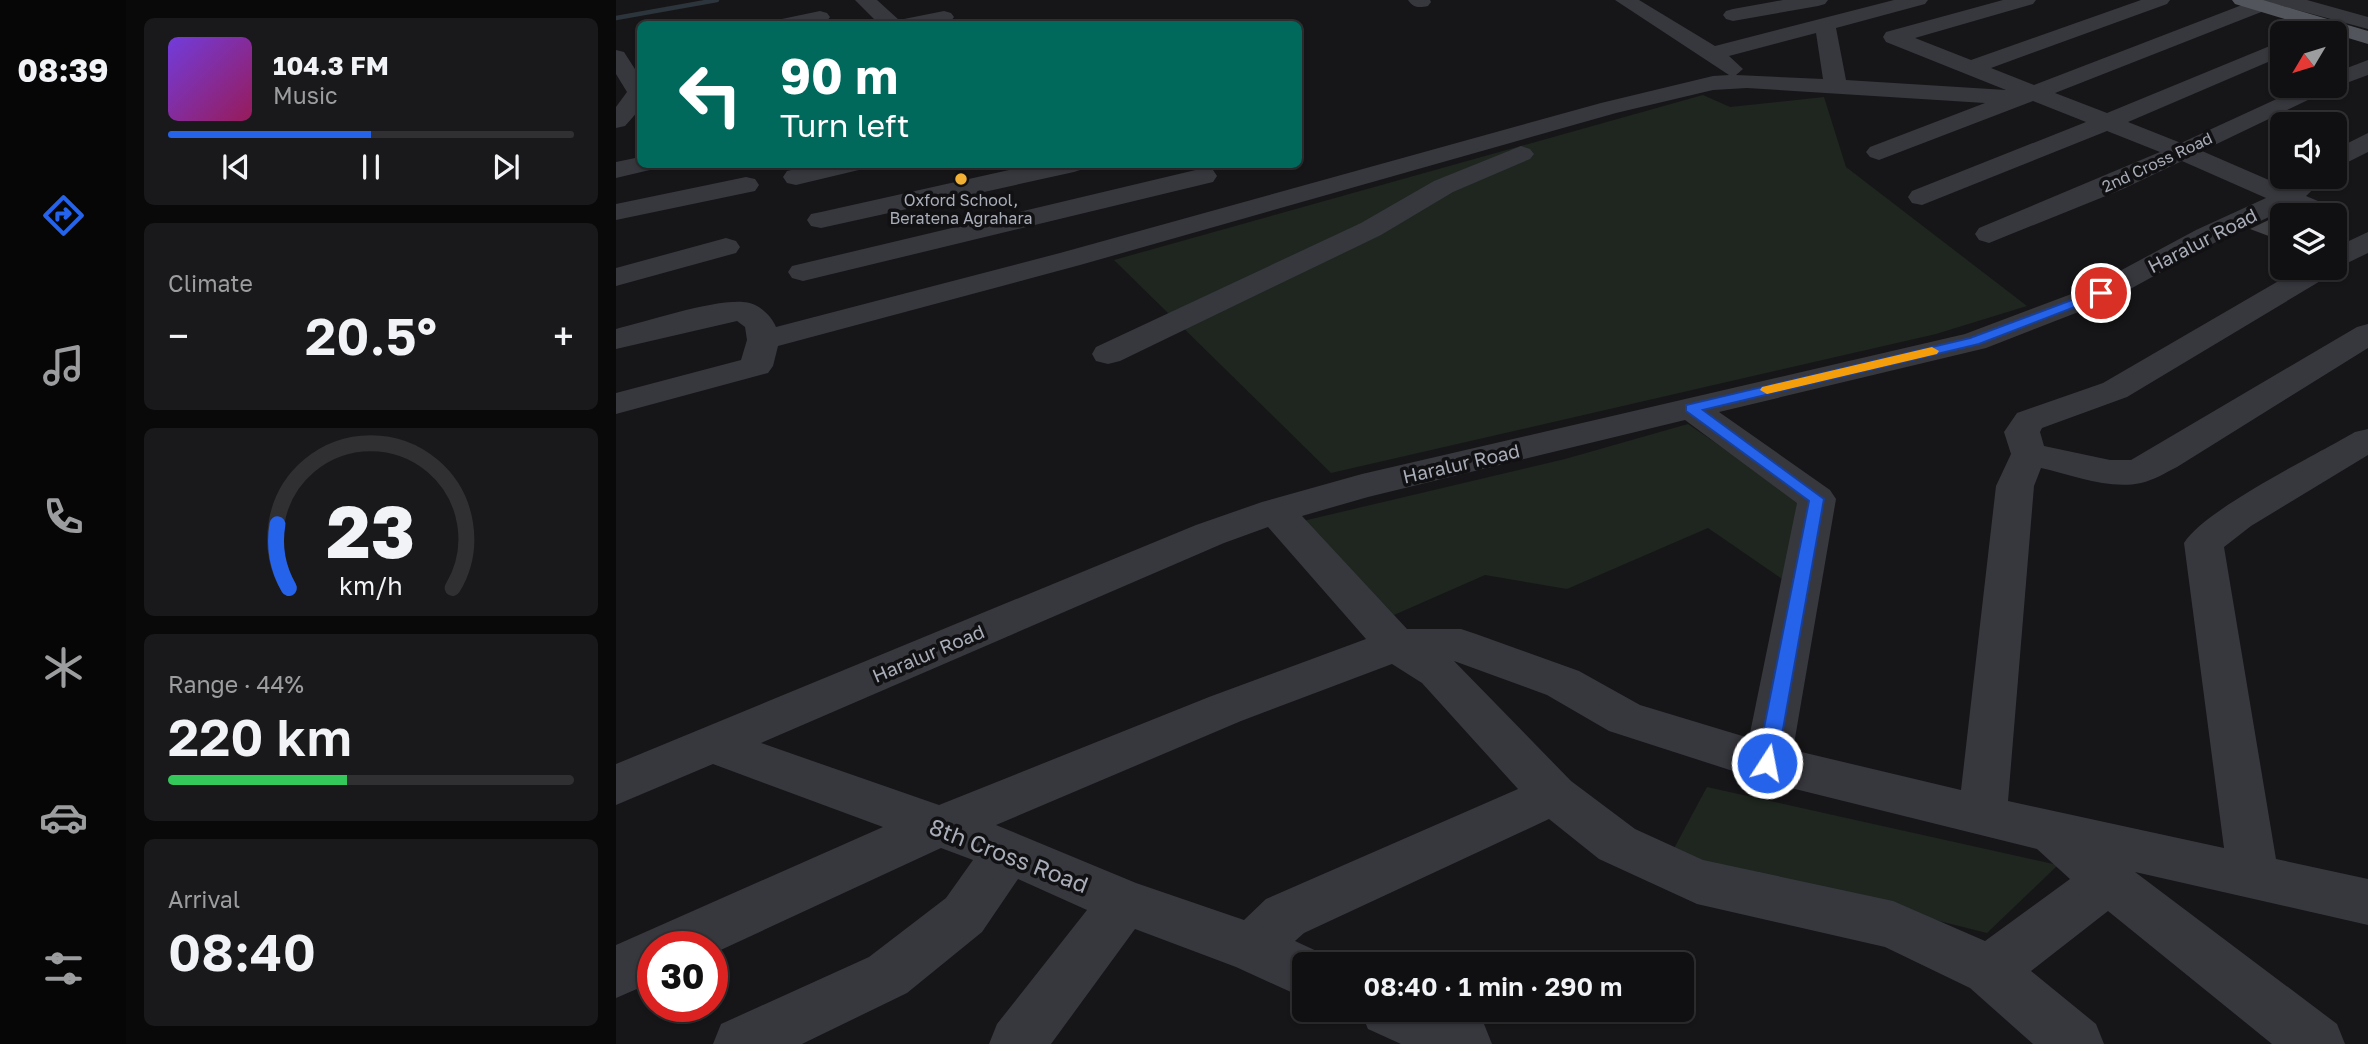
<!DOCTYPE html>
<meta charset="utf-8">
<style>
body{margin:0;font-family:"Golos Text",sans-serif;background:#19191b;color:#f1f3f6;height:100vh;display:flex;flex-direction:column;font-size:26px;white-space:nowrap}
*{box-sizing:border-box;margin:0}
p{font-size:23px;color:#9c9d9f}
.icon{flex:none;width:38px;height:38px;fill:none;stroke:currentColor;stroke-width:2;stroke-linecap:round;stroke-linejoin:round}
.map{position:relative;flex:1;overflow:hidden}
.sheet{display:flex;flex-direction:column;gap:18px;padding:18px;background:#09090a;width:490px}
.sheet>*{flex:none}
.hud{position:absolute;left:21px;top:21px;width:665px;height:147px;border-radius:10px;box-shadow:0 2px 5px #0004,0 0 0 2px #303032;background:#00695c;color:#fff;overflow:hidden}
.needle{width:46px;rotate:232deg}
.controls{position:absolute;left:1654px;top:21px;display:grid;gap:14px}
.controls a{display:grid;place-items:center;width:77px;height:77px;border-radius:10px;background:#101012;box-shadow:0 2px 5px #0004,0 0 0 2px #303032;font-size:35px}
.speed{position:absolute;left:21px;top:931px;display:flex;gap:14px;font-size:35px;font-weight:700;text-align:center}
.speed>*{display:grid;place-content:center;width:91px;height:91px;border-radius:50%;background:#101012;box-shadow:0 2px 5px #0004,0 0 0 2px #303032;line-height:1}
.speed .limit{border:10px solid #d22;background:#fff;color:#111}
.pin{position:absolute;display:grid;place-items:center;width:60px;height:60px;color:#fff;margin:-30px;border:4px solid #fff;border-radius:50%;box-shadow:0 2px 7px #0007}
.me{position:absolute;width:77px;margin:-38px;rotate:11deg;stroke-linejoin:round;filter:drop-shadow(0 0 5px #0008)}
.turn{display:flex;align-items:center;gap:24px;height:147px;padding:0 28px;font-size:32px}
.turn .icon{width:91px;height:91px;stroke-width:2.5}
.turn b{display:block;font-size:49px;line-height:60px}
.big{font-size:52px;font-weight:600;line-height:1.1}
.sheet .widget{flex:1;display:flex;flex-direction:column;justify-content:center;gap:10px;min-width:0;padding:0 24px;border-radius:10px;background:#19191b}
.sheet .dial{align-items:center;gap:0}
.dial svg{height:182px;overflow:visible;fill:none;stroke:#303032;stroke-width:7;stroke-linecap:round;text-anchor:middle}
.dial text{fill:#f1f3f6;stroke:none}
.song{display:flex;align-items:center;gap:21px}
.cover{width:84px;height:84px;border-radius:10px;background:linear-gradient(135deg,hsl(260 70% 55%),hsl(330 70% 35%))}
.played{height:7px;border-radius:4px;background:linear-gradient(90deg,#2563eb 50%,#303032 50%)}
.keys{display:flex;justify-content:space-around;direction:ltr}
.heat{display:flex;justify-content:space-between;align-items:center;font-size:38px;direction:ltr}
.charge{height:10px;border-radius:5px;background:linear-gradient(90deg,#34c759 44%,#303032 0)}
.trip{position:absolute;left:676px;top:952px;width:402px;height:70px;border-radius:10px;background:#101012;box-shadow:0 2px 5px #0004,0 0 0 2px #303032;font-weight:600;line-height:70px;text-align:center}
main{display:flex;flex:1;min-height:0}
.dock{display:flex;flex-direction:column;width:126px;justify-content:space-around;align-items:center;background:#060607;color:#9c9d9f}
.dock .icon{width:49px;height:49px}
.dock .selected{color:#2563eb}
.dock b{font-size:32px;color:#f1f3f6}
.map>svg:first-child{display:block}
.green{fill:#1e261f}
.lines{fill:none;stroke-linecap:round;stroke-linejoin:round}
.stream{stroke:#2c353c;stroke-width:4.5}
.building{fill:#404145}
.minor{fill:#37383d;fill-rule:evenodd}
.major{fill:#53555c;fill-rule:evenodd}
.route{fill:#2563eb;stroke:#184099;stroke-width:2}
.slow{fill:#f59e0b}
.poi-dot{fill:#f2b134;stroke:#111113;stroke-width:2.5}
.labels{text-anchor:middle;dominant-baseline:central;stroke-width:7;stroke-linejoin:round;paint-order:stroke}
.far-street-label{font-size:16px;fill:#a8adb8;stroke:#111113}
.far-poi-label{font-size:16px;fill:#a8adb8;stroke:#111113}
.street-label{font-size:19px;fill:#a8adb8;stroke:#111113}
.near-street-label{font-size:23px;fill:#a8adb8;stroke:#111113}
</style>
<main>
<nav class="dock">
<b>08:39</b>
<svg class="icon selected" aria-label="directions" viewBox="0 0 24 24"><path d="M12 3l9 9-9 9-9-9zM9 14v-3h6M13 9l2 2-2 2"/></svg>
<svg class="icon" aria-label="music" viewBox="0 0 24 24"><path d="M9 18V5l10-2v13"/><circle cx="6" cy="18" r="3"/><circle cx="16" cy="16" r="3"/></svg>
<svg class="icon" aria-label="phone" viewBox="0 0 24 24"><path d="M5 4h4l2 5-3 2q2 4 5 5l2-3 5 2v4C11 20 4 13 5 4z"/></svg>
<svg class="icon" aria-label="climate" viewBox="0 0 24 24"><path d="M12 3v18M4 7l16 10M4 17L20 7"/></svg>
<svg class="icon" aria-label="car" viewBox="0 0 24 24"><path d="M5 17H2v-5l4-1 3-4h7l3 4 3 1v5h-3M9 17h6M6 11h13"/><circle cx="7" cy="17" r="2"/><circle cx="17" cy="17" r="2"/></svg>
<svg class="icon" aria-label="filters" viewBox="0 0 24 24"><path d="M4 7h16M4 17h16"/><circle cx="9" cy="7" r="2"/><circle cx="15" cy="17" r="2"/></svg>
</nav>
<section class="sheet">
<div class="widget">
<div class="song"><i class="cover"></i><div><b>104.3 FM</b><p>Music</p></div></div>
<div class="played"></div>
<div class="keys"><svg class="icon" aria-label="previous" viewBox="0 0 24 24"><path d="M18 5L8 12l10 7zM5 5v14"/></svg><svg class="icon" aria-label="pause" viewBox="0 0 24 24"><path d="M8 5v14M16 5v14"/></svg><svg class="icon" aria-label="next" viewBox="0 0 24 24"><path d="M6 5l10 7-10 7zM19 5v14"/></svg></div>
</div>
<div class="widget"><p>Climate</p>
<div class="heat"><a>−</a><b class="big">20.5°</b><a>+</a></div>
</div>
<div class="widget dial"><svg viewBox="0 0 100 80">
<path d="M14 69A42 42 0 1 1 86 69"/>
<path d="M14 69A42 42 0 0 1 9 41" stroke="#2563eb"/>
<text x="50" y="56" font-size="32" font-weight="700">23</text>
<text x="50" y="72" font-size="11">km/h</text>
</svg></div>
<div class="widget"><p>Range · 44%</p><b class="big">220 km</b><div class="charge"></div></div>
<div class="widget"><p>Arrival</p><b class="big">08:40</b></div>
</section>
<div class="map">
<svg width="1752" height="1044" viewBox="0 0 1752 1044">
<rect width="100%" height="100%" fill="#161618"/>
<g class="green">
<path d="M1087 95 1114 107 1208 97 1230 167 1411 306 1320 334 715 473 498 260Z"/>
<path d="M1072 424 1182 499 1169 581 1092 528 951 589 869 575 778 615 687 521 949 459Z"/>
<path d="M1091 787 1442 865 1371 933 1055 854Z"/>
</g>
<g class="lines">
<path class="stream" d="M0 18 101 0"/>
</g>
<path class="building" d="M1665 214 1666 241 1634 229Z"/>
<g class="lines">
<g class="minor">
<path d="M239 0H261L283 20 328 11 335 13 338 17 335 21 321 24H263Z"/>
<path d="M792 0H814L815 2 812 6C803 8 797 8 792 0Z"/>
<path d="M999 0H1023L1099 46 1278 0H1312L1309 4 1220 28 1230 80 1390 90 1270 42 1267 37 1270 32 1387 0H1420L1417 4 1299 38 1355 60 1525 0H1554L1551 4 1375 68 1418 85 1639 0H1691L1752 17V29L1663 5 1439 93 1491 113 1666 41V56L1512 122 1565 143 1689 86H1718V73L1752 60V75L1717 88 1586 151 1669 187 1681 177H1710L1690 196 1721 209 1725 215 1721 221H1718V215H1688L1672 208 1600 242 1496 299 1370 348 1103 412 1214 490 1220 499 1177 750 1345 790 1380 486 1395 454 1388 432 1401 413 1487 383 1685 268H1718V248L1752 232V253L1721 268 1716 274 1511 397 1426 428 1424 432 1428 446 1494 460H1515L1741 327 1752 324V348L1561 467C1549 473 1538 480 1525 483 1493 490 1456 475 1425 468L1418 486 1392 801 1608 848 1568 543C1589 509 1700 455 1739 432L1752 429V455L1635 526 1608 547 1660 859 1752 879V925L1519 872 1721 1024 1729 1044H1656L1492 911 1415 971 1480 1024 1488 1044H1417L1354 988 1269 947 1081 904 983 859 933 819 688 933 679 941 707 954 712 964H688V998L620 967 519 929 435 1044H373L381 1024 471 910 402 879 366 932 291 993 186 1044H97L105 1024 253 957 330 898 357 860 325 848 96 954V947H37V982L0 998V945L267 827 97 764 0 805V764L580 525 646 502 746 474 1349 334 1474 287 1580 230 1650 198 1566 161 1507 189 1373 243 1363 240 1359 234 1363 228 1544 152 1491 131 1306 205 1296 203 1292 197 1296 191 1470 122 1417 101 1263 160 1254 157 1250 152 1254 147 1369 103 1131 88 1097 90 1000 113 464 265 162 346 157 366 152 373 0 414V393L125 360 131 340 129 327 121 321 0 349V329C33 321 95 300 127 302 141 302 155 315 160 327L444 253 985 103 1097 76 1113 75ZM1200 33 1207 79 1120 75 1127 69 1113 56ZM1069 420 1181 503 1133 738 1024 705 963 671 860 634 845 629H791L686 516 752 497ZM652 527 750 639 593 697 323 805 145 743 608 543ZM838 661 931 695 993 731 1151 782 1421 849 1454 879 1369 941 1277 901 1087 860 1019 829 955 781ZM776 664 806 683 902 789 650 899 628 920 520 883 380 825 625 721Z"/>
<path d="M1167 0H1212L1209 4 1202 6 1117 21 1110 19 1107 15 1110 11 1117 9Z"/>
<path d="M204 11 211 13 214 17 211 21 198 24H157L161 20Z"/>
<path d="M0 50 8 52 24 77V109L9 126 0 128V107L11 92 0 74Z"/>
<path d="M1752 133V152L1718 169V150Z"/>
<path d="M905 146 914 149 918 154 914 159 837 192 765 235 504 361 492 364 480 361 476 354 480 347 745 223 818 181Z"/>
<path d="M24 157V164H42L38 169 0 178V162Z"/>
<path d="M201 164H251L247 169 180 185 171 183 167 177 171 171Z"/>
<path d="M420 164H471L467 169 458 172 205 228 195 226 191 220 195 214 205 212Z"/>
<path d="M588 168 597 170 601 176 597 182 187 281 176 278 172 272 176 266Z"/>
<path d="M130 177 139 179 143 185 139 191 0 220V204Z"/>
<path d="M110 238 120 241 124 247 120 253 0 286V268Z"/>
<path d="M744 1010H835L868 1024 876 1044H785L752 1029Z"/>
</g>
<path class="major" d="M1616 0H1647L1752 31V44L1619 4Z"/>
</g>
<path class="route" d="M1485 289 1490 290V295L1363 344 1087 410 1208 499 1161 763 1158 769 1151 771 1144 769 1141 763 1193 501 1070 411V405L1354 338Z"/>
<path class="slow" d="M1316 347 1323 351 1321 354 1151 394 1144 390 1146 387Z"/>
<circle class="poi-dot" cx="345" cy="179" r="7"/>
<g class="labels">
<g class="far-street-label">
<text transform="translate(1541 162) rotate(-25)">2nd Cross Road</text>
</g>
<g class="far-poi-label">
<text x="345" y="200">Oxford School,<tspan x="345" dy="18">Beratena Agrahara</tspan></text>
</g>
<g class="street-label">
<text transform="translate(1586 240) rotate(-27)">Haralur Road</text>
<text transform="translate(845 463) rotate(-13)">Haralur Road</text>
<text transform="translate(312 653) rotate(-23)">Haralur Road</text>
</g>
<g class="near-street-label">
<text transform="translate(393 855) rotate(21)">8th Cross Road</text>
</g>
</g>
</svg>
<div class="controls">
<a><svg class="needle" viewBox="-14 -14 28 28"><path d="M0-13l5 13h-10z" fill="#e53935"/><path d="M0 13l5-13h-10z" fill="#9c9d9f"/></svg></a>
<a><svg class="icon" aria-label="sound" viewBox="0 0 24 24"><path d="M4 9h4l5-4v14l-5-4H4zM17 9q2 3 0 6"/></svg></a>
<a><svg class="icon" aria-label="layers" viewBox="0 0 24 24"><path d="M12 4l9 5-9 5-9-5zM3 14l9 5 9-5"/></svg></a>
</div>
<div class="speed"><div class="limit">30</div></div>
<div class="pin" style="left:1485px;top:293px;background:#d93025"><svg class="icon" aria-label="arrive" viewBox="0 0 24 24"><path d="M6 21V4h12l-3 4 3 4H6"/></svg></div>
<svg class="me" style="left:1151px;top:763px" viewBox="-20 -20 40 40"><circle r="17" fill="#2563eb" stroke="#fff" stroke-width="3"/><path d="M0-11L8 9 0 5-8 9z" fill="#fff"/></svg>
<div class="trip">08:40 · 1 min · 290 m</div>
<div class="hud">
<div class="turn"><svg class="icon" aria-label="left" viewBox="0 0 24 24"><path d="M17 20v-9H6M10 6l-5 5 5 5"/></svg><div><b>90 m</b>Turn left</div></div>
</div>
</div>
</main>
